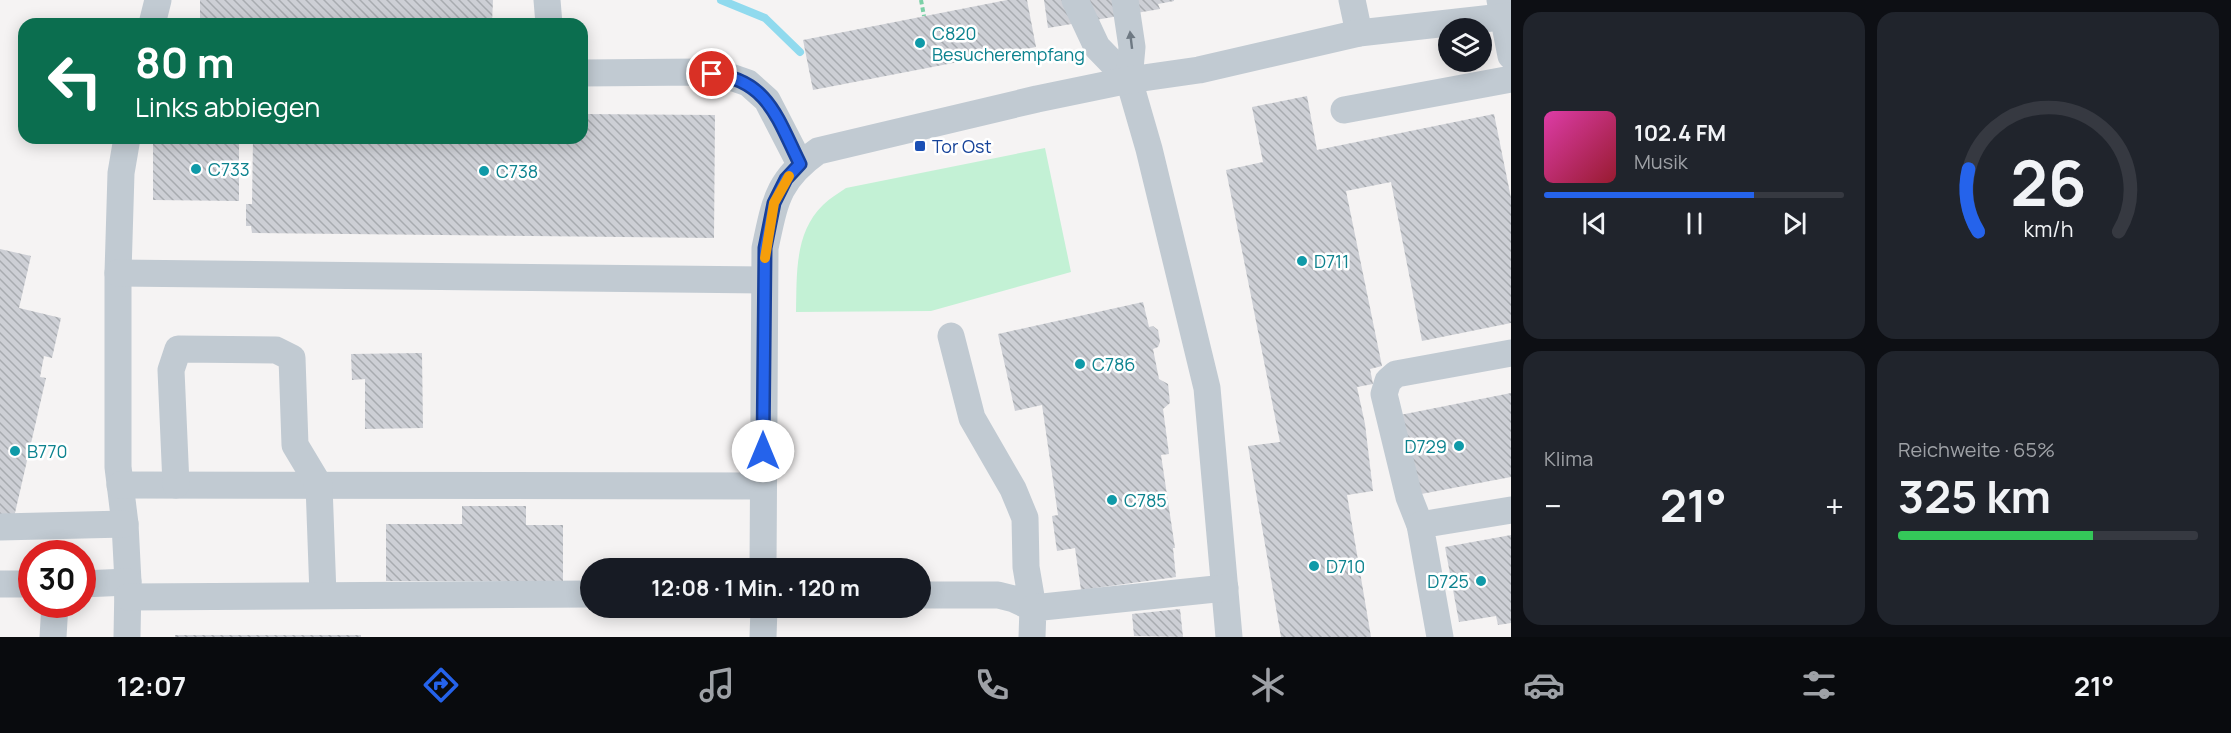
<!DOCTYPE html>
<html lang="de">
<meta charset="utf-8">
<style>
body{margin:0;font-family:Manrope,sans-serif;background:#20242c;color:#f1f3f6;height:100vh;display:flex;flex-direction:column;font-size:22px;white-space:nowrap}
*{box-sizing:border-box;margin:0}
p{font-size:20px;color:#9ea1a6}
.icon{flex:none;width:33px;height:33px;fill:none;stroke:currentColor;stroke-width:2;stroke-linecap:round;stroke-linejoin:round}
.map{position:relative;flex:1;overflow:hidden}
.panel{display:flex;flex-direction:column;gap:12px;padding:12px;background:#0d0f14;width:720px}
.panel>*{flex:none}
.top-card{position:absolute;left:18px;top:18px;width:570px;height:126px;border-radius:18px;box-shadow:0 3px 15px #0003;background:#0b6e4f;color:#fff;overflow:hidden}
.fabs{position:absolute;left:1438px;top:18px;display:grid;gap:12px}
.fabs a{display:grid;place-items:center;width:54px;height:54px;border-radius:50%;background:#171b24;box-shadow:0 3px 15px #0003;font-size:30px}
.speed{position:absolute;left:18px;top:540px;display:flex;gap:12px;font-size:30px;font-weight:700;text-align:center}
.speed>*{display:grid;place-content:center;width:78px;height:78px;border-radius:50%;background:#171b24;box-shadow:0 3px 15px #0003;line-height:1}
.speed .limit{border:9px solid #d22;background:#fff;color:#111}
.pin{position:absolute;display:grid;place-items:center;width:51px;height:51px;color:#fff;margin:-26px;border:3px solid #fff;border-radius:50%;box-shadow:0 2px 6px #0007}
.me{position:absolute;width:66px;margin:-33px;rotate:0deg;stroke-linejoin:round;filter:drop-shadow(0 0 4px #0008)}
.turn{display:flex;align-items:center;gap:21px;height:126px;padding:0 18px;font-size:27px}
.turn .icon{width:78px;height:78px;stroke-width:2.5}
.turn b{display:block;font-size:42px;line-height:51px}
.big{font-size:45px;font-weight:700;line-height:1.1}
.panel .tile{flex:1;display:flex;flex-direction:column;justify-content:center;gap:9px;min-width:0;padding:0 21px;border-radius:18px;background:#20242c}
.panel .dial{align-items:center;gap:0}
.dial svg{height:156px;overflow:visible;fill:none;stroke:#363941;stroke-width:7;stroke-linecap:round;text-anchor:middle}
.dial text{fill:#f1f3f6;stroke:none}
.song{display:flex;align-items:center;gap:18px}
.cover{width:72px;height:72px;border-radius:9px;background:linear-gradient(135deg,hsl(320 70% 55%),hsl(350 70% 35%))}
.played{height:6px;border-radius:3px;background:linear-gradient(90deg,#2563eb 70%,#363941 70%)}
.keys{display:flex;justify-content:space-around;direction:ltr}
.heat{display:flex;justify-content:space-between;align-items:center;font-size:33px;direction:ltr}
.charge{height:9px;border-radius:4px;background:linear-gradient(90deg,#34c759 65%,#363941 0)}
.panel .tiles{flex:1;display:grid;gap:12px;grid-template-columns:repeat(2,1fr)}
.trip{position:absolute;left:580px;top:558px;width:351px;height:60px;border-radius:30px;background:#171b24;box-shadow:0 3px 15px #0003;font-weight:700;line-height:60px;text-align:center}
.menu{display:flex;height:96px;justify-content:space-around;align-items:center;background:#090b0e;color:#9ea1a6}
.menu .icon{width:42px;height:42px}
.menu .on{color:#2563eb}
.menu b{font-size:27px;color:#f1f3f6}
main{display:flex;flex:1;min-height:0}
.map>svg:first-child{display:block}
.green{fill:#c3f1d5}
.lines{fill:none;stroke-linecap:round;stroke-linejoin:round}
.stream{stroke:#90daee;stroke-width:8}
.building{fill:url(#building-back-hatch)}
.path{stroke:#7ad0a6;stroke-width:4;stroke-dasharray:4.5 3;stroke-linecap:butt}
.minor{stroke:#c1cad2;stroke-width:27}
.oneway{fill:#6e7983}
.route-casing{stroke:#184099;stroke-width:15}
.route{stroke:#2563eb;stroke-width:10}
.slow{stroke:#f59e0b;stroke-width:10}
.culture-dot{fill:#0f9aa8;stroke:#fff;stroke-width:2}
.transit-dot{fill:#1a4fb4;stroke:#fff;stroke-width:2}
.labels{text-anchor:middle;dominant-baseline:central;stroke-width:5;stroke-linejoin:round;paint-order:stroke}
.culture-label{font-size:18px;fill:#0d838f;stroke:#fff;text-anchor:start}
.transit-label{font-size:18px;fill:#164399;stroke:#fff;text-anchor:start}
</style>
<main>
<div class="map">
<svg width="1511" height="637" viewBox="0 0 1511 637">
<defs>
<pattern id="building-back-hatch" width="6" height="6" patternUnits="userSpaceOnUse" patternTransform="scale(1.5)"><rect width="6" height="6" fill="#cdcfd5"/><path d="M-1 5l2 2M0 0l6 6M5-1l2 2" fill="none" stroke="#a8abb0"/></pattern>
</defs>
<rect width="100%" height="100%" fill="#f5f3f3"/>
<path class="green" d="M1045 148 1071 272 931 311 796 312C797 275 794 233 823 205 830 198 839 193 846 188Z"/>
<g class="lines">
<path class="stream" d="M721 0 765 18 800 52"/>
</g>
<g class="building">
<path d="M200 0H493L492 24H200Z"/>
<path d="M1007 0H1027L1036 47 813 90 803 40Z"/>
<path d="M1044 0H1174V1L1158 4 1160 9 1048 28Z"/>
<path d="M1307 96 1317 150 1494 114 1511 198V323L1422 341 1391 182 1346 191 1382 366 1370 369 1373 384 1357 387 1365 424 1373 491 1347 495 1371 637H1281L1248 446 1280 442 1226 170 1263 162 1252 107Z"/>
<path d="M582 114 715 115 714 238 252 233 251 226H246V204H252L253 138H582Z"/>
<path d="M153 138H239V201L153 200Z"/>
<path d="M0 249 31 256 19 308 61 318 52 358 44 356 40 377 46 378 12 526 0 523Z"/>
<path d="M1143 302 1149 327 1153 326 1158 330 1160 342 1158 347 1153 349 1159 379 1168 384 1170 403 1163 409 1169 454 1161 455 1175 548H1173L1176 577 1081 590 1075 548 1057 551 1052 516 1058 515 1042 405 1015 411 998 334Z"/>
<path d="M422 353 423 428 365 429V379L352 380 351 354Z"/>
<path d="M1511 393V477L1416 495 1400 415Z"/>
<path d="M462 506H526V525H563V581H386V524H462Z"/>
<path d="M1511 535V623L1498 625 1496 616 1459 622 1445 547Z"/>
<path d="M1180 609 1183 637 1134 636 1132 614Z"/>
<rect x="175" y="635" width="186" height="2"/>
</g>
<g class="lines">
<path class="path" d="M921 0 924 16"/>
<g class="minor">
<path d="M547 0 549 24"/>
<path d="M1075 0 1097 47 1129 80"/>
<path d="M1125 0 1132 47 1129 80 1149 149 1207 388 1229 637"/>
<path d="M1352 0 1359 33"/>
<path d="M1500 0 1511 56"/>
<path d="M152 24 158 0"/>
<path d="M582 73 700 72 725 75 748 83 767 100 800 164"/>
<path d="M1344 110 1511 79"/>
<path d="M127 138 121 173 118 273V467L125 524 128 582 127 637"/>
<path d="M118 273 764 280"/>
<path d="M120 485 763 486"/>
<path d="M176 485 171 370 178 349 276 350 292 358 295 445 319 485 323 595"/>
<path d="M1420 525 1409 497 1384 394 1388 381 1396 374 1511 353"/>
<path d="M0 527 125 524"/>
<path d="M763 568 765 248C775 202 777 180 818 151L1037 99 1129 80 1199 70 1359 33 1511 16"/>
<path d="M0 584H32"/>
<path d="M82 584 128 582"/>
<path d="M921 595H998L1014 599 1033 608 1026 567 1025 518 1013 489 972 418 951 336"/>
<path d="M128 597 591 594"/>
<path d="M53 637 55 604"/>
<path d="M763 637 764 608"/>
<path d="M1032 637 1033 608 1225 588"/>
<path d="M1440 637 1420 525 1511 510"/>
</g>
</g>
<defs><path id="oneway-solid" d="M-6-.8H1V-3.2L6.5 0L1 3.2V.8H-6Z" transform="scale(1.5)"/></defs>
<use class="oneway" href="#oneway-solid" transform="translate(1131 40) rotate(-97)"/>
<g class="lines">
<defs>
<path id="route" d="M712 74C768 79 778 120 800 164L786 179 774 203 765 248 763 451"/>
</defs>
<use href="#route" class="route-casing"/>
<use href="#route" class="route"/>
<path class="slow" d="M765 258 774 203 789 176"/>
</g>
<g class="culture-dot">
<circle cx="920" cy="43" r="6"/>
<circle cx="196" cy="169" r="6"/>
<circle cx="484" cy="171" r="6"/>
<circle cx="1302" cy="261" r="6"/>
<circle cx="1080" cy="364" r="6"/>
<circle cx="1459" cy="446" r="6"/>
<circle cx="15" cy="451" r="6"/>
<circle cx="1112" cy="500" r="6"/>
<circle cx="1314" cy="566" r="6"/>
<circle cx="1481" cy="581" r="6"/>
</g>
<rect class="transit-dot" x="914" y="140" width="12" height="12" rx="3"/>
<g class="labels">
<g class="culture-label">
<text x="932" y="33">C820<tspan x="932" dy="21">Besucherempfang</tspan></text>
<text x="208" y="169">C733</text>
<text x="496" y="171">C738</text>
<text x="1314" y="261">D711</text>
<text x="1092" y="364">C786</text>
<text x="1447" y="446" text-anchor="end">D729</text>
<text x="27" y="451">B770</text>
<text x="1124" y="500">C785</text>
<text x="1326" y="566">D710</text>
<text x="1469" y="581" text-anchor="end">D725</text>
</g>
<g class="transit-label">
<text x="932" y="146">Tor Ost</text>
</g>
</g>
</svg>
<div class="fabs">
<a><svg class="icon" aria-label="layers" viewBox="0 0 24 24"><path d="M12 4l9 5-9 5-9-5zM3 14l9 5 9-5"/></svg></a>
</div>
<div class="speed"><div class="limit">30</div></div>
<div class="pin" style="left:712px;top:74px;background:#d93025"><svg class="icon" aria-label="arrive" viewBox="0 0 24 24"><path d="M6 21V4h12l-3 4 3 4H6"/></svg></div>
<svg class="me" style="left:763px;top:451px" viewBox="-20 -20 40 40"><circle r="19" fill="#fff"/><path d="M0-13L10 11 0 6-10 11z" fill="#2563eb"/></svg>
<div class="trip">12:08 · 1 Min. · 120 m</div>
<div class="top-card">
<div class="turn"><svg class="icon" aria-label="left" viewBox="0 0 24 24"><path d="M17 20v-9H6M10 6l-5 5 5 5"/></svg><div><b>80 m</b>Links abbiegen</div></div>
</div>
</div>
<section class="panel">
<div class="tiles">
<div class="tile">
<div class="song"><i class="cover"></i><div><b>102.4 FM</b><p>Musik</p></div></div>
<div class="played"></div>
<div class="keys"><svg class="icon" aria-label="previous" viewBox="0 0 24 24"><path d="M18 5L8 12l10 7zM5 5v14"/></svg><svg class="icon" aria-label="pause" viewBox="0 0 24 24"><path d="M8 5v14M16 5v14"/></svg><svg class="icon" aria-label="next" viewBox="0 0 24 24"><path d="M6 5l10 7-10 7zM19 5v14"/></svg></div>
</div>
<div class="tile dial"><svg viewBox="0 0 100 80">
<path d="M14 69A42 42 0 1 1 86 69"/>
<path d="M14 69A42 42 0 0 1 9 37" stroke="#2563eb"/>
<text x="50" y="56" font-size="32" font-weight="700">26</text>
<text x="50" y="72" font-size="11">km/h</text>
</svg></div>
<div class="tile"><p>Klima</p>
<div class="heat"><a>−</a><b class="big">21°</b><a>+</a></div>
</div>
<div class="tile"><p>Reichweite · 65%</p><b class="big">325 km</b><div class="charge"></div></div>
</div>
</section>
</main>
<nav class="menu">
<b>12:07</b>
<svg class="icon on" aria-label="directions" viewBox="0 0 24 24"><path d="M12 3l9 9-9 9-9-9zM9 14v-3h6M13 9l2 2-2 2"/></svg>
<svg class="icon" aria-label="music" viewBox="0 0 24 24"><path d="M9 18V5l10-2v13"/><circle cx="6" cy="18" r="3"/><circle cx="16" cy="16" r="3"/></svg>
<svg class="icon" aria-label="phone" viewBox="0 0 24 24"><path d="M5 4h4l2 5-3 2q2 4 5 5l2-3 5 2v4C11 20 4 13 5 4z"/></svg>
<svg class="icon" aria-label="climate" viewBox="0 0 24 24"><path d="M12 3v18M4 7l16 10M4 17L20 7"/></svg>
<svg class="icon" aria-label="car" viewBox="0 0 24 24"><path d="M5 17H2v-5l4-1 3-4h7l3 4 3 1v5h-3M9 17h6M6 11h13"/><circle cx="7" cy="17" r="2"/><circle cx="17" cy="17" r="2"/></svg>
<svg class="icon" aria-label="filters" viewBox="0 0 24 24"><path d="M4 7h16M4 17h16"/><circle cx="9" cy="7" r="2"/><circle cx="15" cy="17" r="2"/></svg>
<b>21°</b>
</nav>
